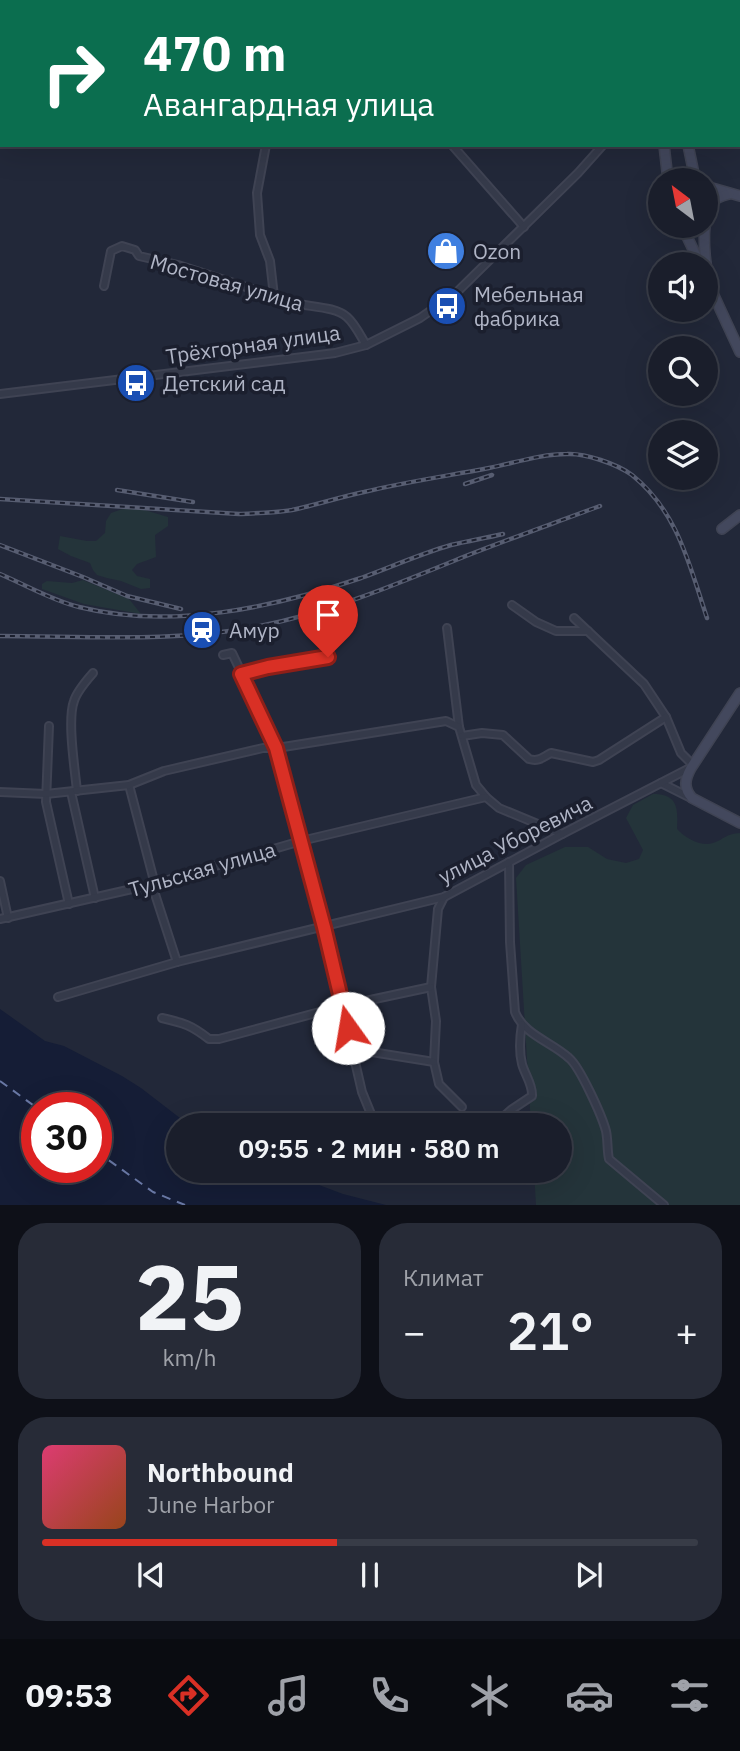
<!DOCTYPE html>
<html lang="ru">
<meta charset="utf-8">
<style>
body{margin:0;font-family:"IBM Plex Sans",sans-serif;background:#272b37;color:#f1f3f6;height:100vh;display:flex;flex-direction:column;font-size:26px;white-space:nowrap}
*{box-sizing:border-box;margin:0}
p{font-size:23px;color:#9fa2a9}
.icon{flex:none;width:38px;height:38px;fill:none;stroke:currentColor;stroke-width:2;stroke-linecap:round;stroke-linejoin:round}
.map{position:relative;height:1205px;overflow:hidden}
.sheet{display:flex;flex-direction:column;gap:18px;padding:18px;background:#0e1018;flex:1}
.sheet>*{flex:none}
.guide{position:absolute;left:0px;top:0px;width:740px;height:147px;box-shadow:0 7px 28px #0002,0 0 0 2px #383c47;background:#0b6e4f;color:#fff;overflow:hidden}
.needle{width:46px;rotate:328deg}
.controls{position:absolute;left:648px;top:168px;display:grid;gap:14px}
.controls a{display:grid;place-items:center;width:70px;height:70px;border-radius:50%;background:#1a1e2b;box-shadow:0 7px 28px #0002,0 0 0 2px #383c47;font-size:35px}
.speed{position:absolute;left:21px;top:1092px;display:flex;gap:14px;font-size:35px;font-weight:700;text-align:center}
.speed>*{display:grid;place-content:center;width:91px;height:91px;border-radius:50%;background:#1a1e2b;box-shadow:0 7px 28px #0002,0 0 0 2px #383c47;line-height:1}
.speed .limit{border:10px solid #d22;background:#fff;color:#111}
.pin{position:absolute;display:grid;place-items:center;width:60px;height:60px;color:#fff;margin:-72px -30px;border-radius:50% 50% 50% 0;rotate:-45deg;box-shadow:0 0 7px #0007}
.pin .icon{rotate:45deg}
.me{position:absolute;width:77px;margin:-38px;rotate:347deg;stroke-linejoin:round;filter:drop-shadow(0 0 5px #0008)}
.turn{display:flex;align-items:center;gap:24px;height:147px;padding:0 28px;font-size:32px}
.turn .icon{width:91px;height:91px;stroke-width:2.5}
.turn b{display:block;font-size:49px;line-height:60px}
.big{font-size:52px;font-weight:600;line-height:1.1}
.sheet .card{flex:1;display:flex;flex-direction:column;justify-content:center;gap:10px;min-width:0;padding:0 24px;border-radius:28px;background:#272b37}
.sheet .dial{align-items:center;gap:0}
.dial b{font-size:91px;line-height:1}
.song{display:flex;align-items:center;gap:21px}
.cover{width:84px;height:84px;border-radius:10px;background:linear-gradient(135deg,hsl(340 70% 55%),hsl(20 70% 35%))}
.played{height:7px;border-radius:4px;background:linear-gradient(90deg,#d93025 45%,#383c47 45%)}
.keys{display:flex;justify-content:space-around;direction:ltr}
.heat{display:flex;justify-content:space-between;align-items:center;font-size:38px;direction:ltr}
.sheet .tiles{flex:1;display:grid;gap:18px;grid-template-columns:1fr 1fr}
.card:last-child{grid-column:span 2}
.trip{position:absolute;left:166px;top:1113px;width:406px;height:70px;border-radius:35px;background:#1a1e2b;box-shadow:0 7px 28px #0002,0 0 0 2px #383c47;font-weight:600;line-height:70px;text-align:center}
.menu{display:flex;height:112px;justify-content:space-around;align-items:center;background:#0a0c11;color:#9fa2a9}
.menu .icon{width:49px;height:49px}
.menu .current{color:#d93025}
.menu b{font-size:32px;color:#f1f3f6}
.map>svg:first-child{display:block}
.green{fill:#24343a}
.water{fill:#151d36;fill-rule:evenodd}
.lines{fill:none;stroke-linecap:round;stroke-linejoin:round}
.ferry{stroke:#6978a5;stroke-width:2;stroke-dasharray:9 7;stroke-linecap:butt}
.minor-casing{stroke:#3f4353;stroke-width:10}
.secondary-casing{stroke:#3f4353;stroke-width:12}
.trunk-casing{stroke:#3d4251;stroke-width:13}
.minor{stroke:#353a4a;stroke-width:6}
.secondary{stroke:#43485d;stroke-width:9}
.trunk{stroke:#62615e;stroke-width:10}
.rail-casing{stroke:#575d71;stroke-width:4.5}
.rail{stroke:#1b1f2e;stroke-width:2;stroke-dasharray:5;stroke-linecap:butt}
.route-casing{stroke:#8d1f18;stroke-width:18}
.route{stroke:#d93025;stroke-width:12}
.labels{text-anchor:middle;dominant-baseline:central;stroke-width:7;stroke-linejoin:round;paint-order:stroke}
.poi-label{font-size:21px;fill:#b0b5c6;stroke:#1b1f2e;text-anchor:start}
.street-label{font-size:21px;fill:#b0b5c6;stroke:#1b1f2e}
</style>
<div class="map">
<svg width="740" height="1205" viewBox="0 0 740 1205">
<rect width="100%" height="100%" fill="#222839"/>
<g class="green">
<path d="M131 506 168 517V526L155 535 156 557 137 564 132 570 137 576 150 579V588L141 589 121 581 107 578 97 575 93 570 90 563 71 556 58 549 60 536 87 541H96L105 533 106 521 111 513Z"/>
<path d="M83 580 129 599 141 614 84 604 42 589V584L47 581 72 583Z"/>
<path d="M653 794C678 794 678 808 677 829 685 838 701 847 713 843 725 839 725 834 740 833V1205H536L534 1171H560V1125H531L516 878 526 865 565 847H588L607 859 626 863 639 859 643 850 626 818 633 805Z"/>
</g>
<path class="water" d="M0 1009 45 1041 64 1046 122 1076 141 1088 189 1125H178V1171H282L343 1194 386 1205H0ZM37 1108H96V1167H37Z"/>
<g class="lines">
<g class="ferry">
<path d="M0 1081 37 1108"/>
<path d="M96 1151 153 1192 185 1205"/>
</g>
<defs>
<g id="minor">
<path d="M124 0 125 2"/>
<path d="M198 0 199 2"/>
<path d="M278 0 279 2"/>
<path d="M187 2 189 0"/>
<path d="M266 145 257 193 260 235 270 261 274 296"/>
<path d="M452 145 524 227"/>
<path d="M104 286 111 251 122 246 135 250 139 256 178 265 274 296C295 309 331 303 347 317 355 324 360 335 366 345"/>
<path d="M0 394 335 353 366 345 420 318 456 293 578 173 603 145"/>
<path d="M512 605 536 622 556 631H588"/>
<path d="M574 618 644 684 666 717 681 753 693 765"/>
<path d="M447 628 459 727 476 785 486 797 499 808 562 834"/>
<path d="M223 655 232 653 277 748 324 927 362 1092 371 1114"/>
<path d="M241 674 268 667 328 657"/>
<path d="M49 726 46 802 69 904"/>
<path d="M462 736 482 733 503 735 529 759C539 762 543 757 551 753L593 762 599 760 666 717"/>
<path d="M661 783 691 798"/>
<path d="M129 785 153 877 154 891 177 962"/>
<path d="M77 791C75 770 67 720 74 701 77 691 86 681 93 673"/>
<path d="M0 792 46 794 129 785 164 771 263 748H277L446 721 459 727"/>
<path d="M71 792 95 898"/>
<path d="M509 862 510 942 515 1012C524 1035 552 1042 569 1058 580 1067 602 1116 606 1131 608 1140 607 1150 609 1159L664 1205"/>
<path d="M0 881 8 918"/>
<path d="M444 897 438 909 431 987 436 1021 434 1062 439 1084 462 1107"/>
<path d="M0 919 154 884 301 841 486 797"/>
<path d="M58 997 177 962 444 897 562 834 690 768"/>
<path d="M162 1018C184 1023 191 1025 209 1039H219L342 1006 431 987"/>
<path d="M353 1049 434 1062"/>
<path d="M494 1125 511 1110 532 1096C533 1085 525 1075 522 1064 519 1052 520 1036 522 1024"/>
</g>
<g id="secondary">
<path d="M655 0V2"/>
<path d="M664 145 668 180"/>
<path d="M688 145 694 174 698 180"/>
<path d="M705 186 740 196"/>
<path d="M705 225C708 206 709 199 729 194"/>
<path d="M682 226 700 264"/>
<path d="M705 226C703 244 706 270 710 287L740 352"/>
<path d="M722 529 740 515"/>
<path d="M740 693 691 768C685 779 683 788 692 798L740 823"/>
</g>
<g id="trunk">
<path d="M14 2V0"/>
<path d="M0 61 2 53"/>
</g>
</defs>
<use href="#minor" class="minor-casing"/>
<use href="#secondary" class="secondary-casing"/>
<use href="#trunk" class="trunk-casing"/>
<use href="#minor" class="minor"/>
<use href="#secondary" class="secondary"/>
<use href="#trunk" class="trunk"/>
<defs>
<g id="rail">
<path d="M465 484 492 475"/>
<path d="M117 490 193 502"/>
<path d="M0 499 239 514C257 513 274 513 292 510 316 505 340 497 364 492 405 482 447 476 489 468 514 463 541 454 567 454 585 453 617 464 632 475 678 512 689 564 707 618"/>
<path d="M0 545 83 577 127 596 181 609"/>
<path d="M0 574C26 585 51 600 79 607 171 630 272 608 361 578 391 567 420 554 451 545 468 541 486 538 503 534"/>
<path d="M0 636C86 636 175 643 260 626 327 613 392 586 456 560 503 541 552 524 600 506"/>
</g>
</defs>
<use href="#rail" class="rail-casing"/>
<use href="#rail" class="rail"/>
</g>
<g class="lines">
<defs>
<path id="route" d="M328 657 268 667 241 674 276 748 324 927 348 1028"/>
</defs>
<use href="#route" class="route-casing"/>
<use href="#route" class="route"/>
</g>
<defs>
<symbol id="shop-disc" viewBox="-11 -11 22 22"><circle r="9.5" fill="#3f7fe0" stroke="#1b1f2e"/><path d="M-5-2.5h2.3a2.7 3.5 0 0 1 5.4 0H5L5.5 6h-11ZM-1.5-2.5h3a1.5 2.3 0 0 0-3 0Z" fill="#fff"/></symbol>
<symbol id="bus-disc" viewBox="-11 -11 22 22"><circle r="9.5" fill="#1a4fb4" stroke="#1b1f2e"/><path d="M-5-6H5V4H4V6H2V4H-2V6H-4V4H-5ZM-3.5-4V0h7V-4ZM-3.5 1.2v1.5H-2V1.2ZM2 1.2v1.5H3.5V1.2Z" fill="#fff"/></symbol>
<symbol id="station-disc" viewBox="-11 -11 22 22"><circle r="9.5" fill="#1a4fb4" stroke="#1b1f2e"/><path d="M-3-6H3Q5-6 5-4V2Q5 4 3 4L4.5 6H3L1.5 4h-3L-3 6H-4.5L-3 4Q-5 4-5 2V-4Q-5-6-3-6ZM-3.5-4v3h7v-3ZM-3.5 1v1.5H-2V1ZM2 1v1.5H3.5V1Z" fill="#fff"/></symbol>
</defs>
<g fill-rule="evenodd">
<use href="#shop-disc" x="424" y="229" width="44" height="44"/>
<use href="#bus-disc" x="425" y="284" width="44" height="44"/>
<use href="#bus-disc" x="114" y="361" width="44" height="44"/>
<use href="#station-disc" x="180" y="608" width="44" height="44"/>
</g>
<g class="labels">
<g class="poi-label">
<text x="473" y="251">Ozon</text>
<text x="474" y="294">Мебельная<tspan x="474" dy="24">фабрика</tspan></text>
<text x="163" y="383">Детский сад</text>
<text x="229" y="630">Амур</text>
</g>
<g class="street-label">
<text transform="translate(227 282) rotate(16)">Мостовая улица</text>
<text transform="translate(253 344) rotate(-8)">Трёхгорная улица</text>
<text transform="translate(515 839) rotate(-27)">улица Уборевича</text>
<text transform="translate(202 869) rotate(-16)">Тульская улица</text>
</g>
</g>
</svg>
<div class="controls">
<a><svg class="needle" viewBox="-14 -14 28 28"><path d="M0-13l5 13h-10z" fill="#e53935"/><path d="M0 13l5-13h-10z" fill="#9fa2a9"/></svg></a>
<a><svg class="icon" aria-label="sound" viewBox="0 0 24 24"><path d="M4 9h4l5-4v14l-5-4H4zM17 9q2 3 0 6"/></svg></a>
<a><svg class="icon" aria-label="search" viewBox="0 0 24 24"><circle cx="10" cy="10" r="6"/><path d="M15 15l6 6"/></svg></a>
<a><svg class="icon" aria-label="layers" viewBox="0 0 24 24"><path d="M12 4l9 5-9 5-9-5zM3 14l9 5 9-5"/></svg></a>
</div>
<div class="speed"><div class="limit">30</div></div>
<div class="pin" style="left:328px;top:657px;background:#d93025"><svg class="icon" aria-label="arrive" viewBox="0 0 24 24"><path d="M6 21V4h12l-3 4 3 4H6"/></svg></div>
<svg class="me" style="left:348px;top:1028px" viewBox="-20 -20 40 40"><circle r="19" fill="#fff"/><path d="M0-13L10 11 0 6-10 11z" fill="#d93025"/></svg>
<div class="trip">09:55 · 2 мин · 580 m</div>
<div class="guide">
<div class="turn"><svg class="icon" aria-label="right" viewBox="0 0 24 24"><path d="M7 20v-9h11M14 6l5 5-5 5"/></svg><div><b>470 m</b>Авангардная улица</div></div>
</div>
</div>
<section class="sheet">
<div class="tiles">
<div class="card dial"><b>25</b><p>km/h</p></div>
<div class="card"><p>Климат</p>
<div class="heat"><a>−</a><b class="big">21°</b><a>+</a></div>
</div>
<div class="card">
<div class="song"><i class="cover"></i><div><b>Northbound</b><p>June Harbor</p></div></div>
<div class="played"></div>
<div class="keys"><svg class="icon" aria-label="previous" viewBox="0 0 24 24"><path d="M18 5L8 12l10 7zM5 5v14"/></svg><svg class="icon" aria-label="pause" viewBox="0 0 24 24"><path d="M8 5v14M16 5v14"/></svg><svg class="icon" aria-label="next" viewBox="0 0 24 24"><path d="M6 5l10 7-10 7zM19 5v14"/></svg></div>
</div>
</div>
</section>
<nav class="menu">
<b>09:53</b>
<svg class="icon current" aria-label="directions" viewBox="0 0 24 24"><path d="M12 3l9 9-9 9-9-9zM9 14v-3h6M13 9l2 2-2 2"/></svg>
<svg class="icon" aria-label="music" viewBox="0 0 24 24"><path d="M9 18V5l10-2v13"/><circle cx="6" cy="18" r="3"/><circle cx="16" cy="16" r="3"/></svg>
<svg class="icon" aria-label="phone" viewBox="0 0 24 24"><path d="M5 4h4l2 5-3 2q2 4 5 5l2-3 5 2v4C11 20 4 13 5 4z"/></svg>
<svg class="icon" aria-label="climate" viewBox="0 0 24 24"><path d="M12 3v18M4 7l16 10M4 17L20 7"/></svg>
<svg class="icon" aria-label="car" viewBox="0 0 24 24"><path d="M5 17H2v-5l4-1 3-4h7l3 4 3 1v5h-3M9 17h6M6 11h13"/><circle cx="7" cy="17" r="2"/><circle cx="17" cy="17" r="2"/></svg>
<svg class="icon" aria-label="filters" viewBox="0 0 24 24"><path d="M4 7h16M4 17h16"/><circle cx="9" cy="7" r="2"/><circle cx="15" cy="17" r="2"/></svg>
</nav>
